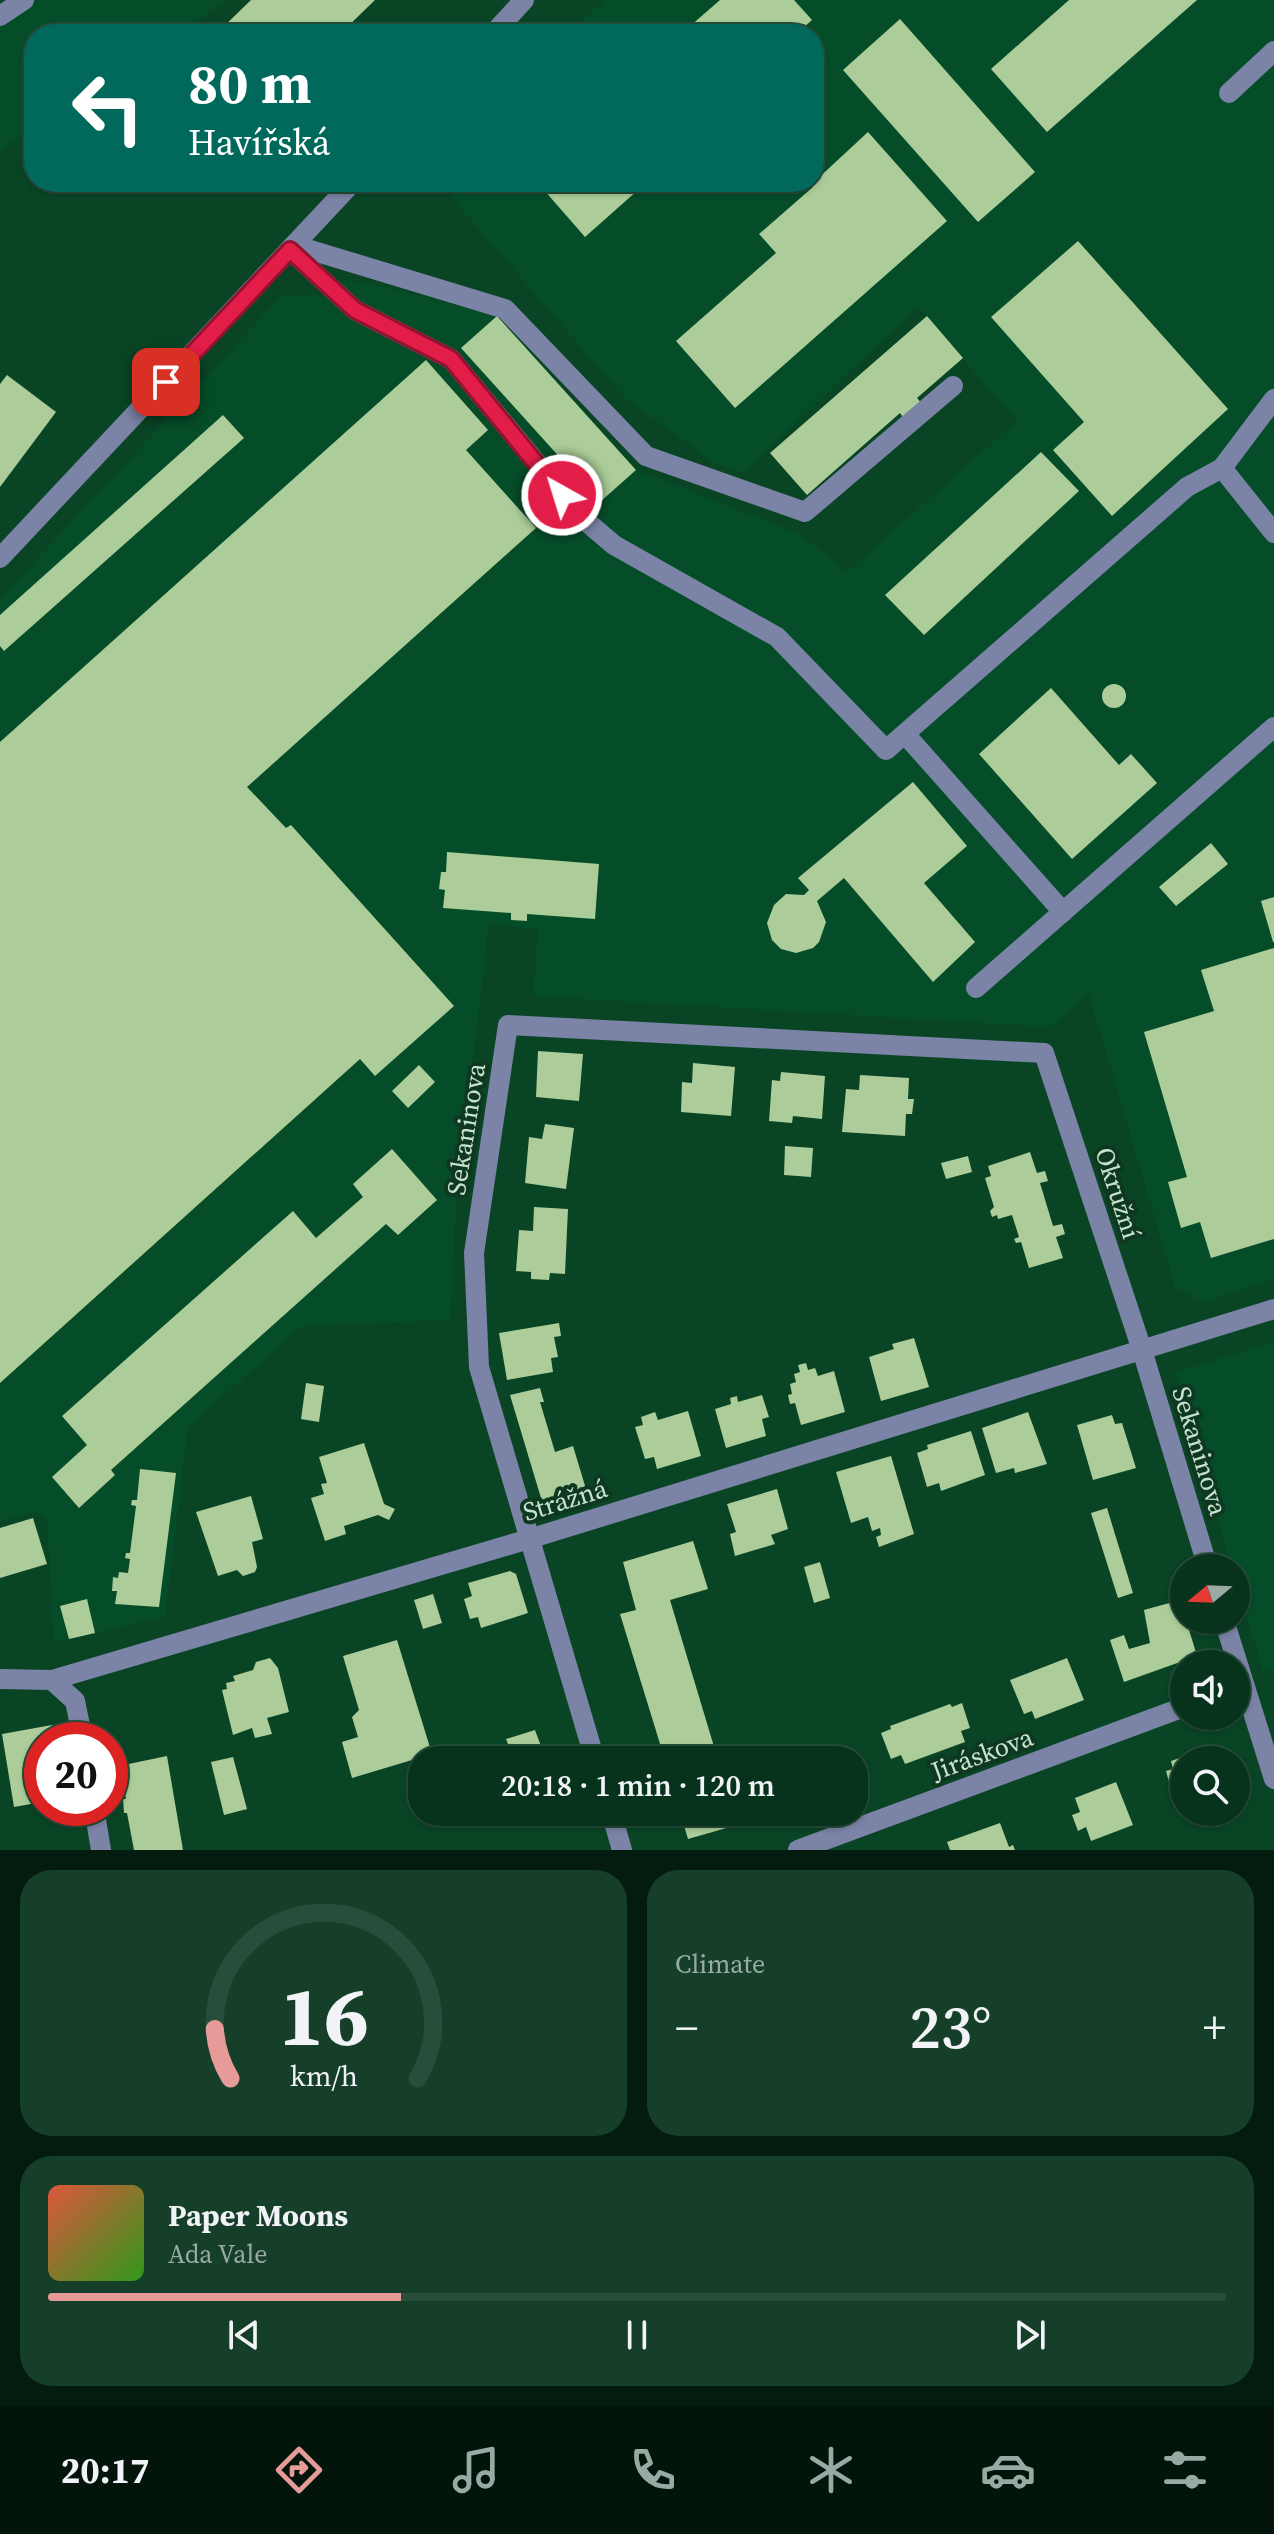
<!DOCTYPE html>
<meta charset="utf-8">
<style>
body{margin:0;font-family:"Source Serif 4",serif;background:#153f29;color:#f1f3f6;height:100vh;display:flex;flex-direction:column;font-size:30px;white-space:nowrap}
*{box-sizing:border-box;margin:0}
p{font-size:26px;color:#98aaa3}
.icon{flex:none;width:44px;height:44px;fill:none;stroke:currentColor;stroke-width:2;stroke-linecap:round;stroke-linejoin:round}
.map{position:relative;height:1850px;overflow:hidden}
.side{display:flex;flex-direction:column;gap:20px;padding:20px;background:#041c0f;flex:1}
.side>*{flex:none}
.top-card{position:absolute;left:24px;top:24px;width:800px;height:168px;border-radius:32px;box-shadow:0 2px 6px #0004,0 0 0 2px #284e3b;background:#00695c;color:#fff;overflow:hidden}
.needle{width:52px;rotate:251deg}
.tools{position:absolute;left:1170px;top:1554px;display:grid;gap:16px}
.tools a{display:grid;place-items:center;width:80px;height:80px;border-radius:50%;background:#07331c;box-shadow:0 2px 6px #0004,0 0 0 2px #284e3b;font-size:40px}
.speed{position:absolute;left:24px;top:1722px;display:flex;gap:16px;font-size:40px;font-weight:700;text-align:center}
.speed>*{display:grid;place-content:center;width:104px;height:104px;border-radius:50%;background:#07331c;box-shadow:0 2px 6px #0004,0 0 0 2px #284e3b;line-height:1}
.speed .limit{border:12px solid #d22;background:#fff;color:#111}
.pin{position:absolute;display:grid;place-items:center;width:68px;height:68px;color:#fff;margin:-34px;border-radius:16px;box-shadow:0 4px 12px #0006}
.me{position:absolute;width:88px;margin:-44px;rotate:321deg;stroke-linejoin:round;filter:drop-shadow(0 0 6px #0008)}
.turn{display:flex;align-items:center;gap:28px;height:168px;padding:0 32px;font-size:36px}
.turn .icon{width:104px;height:104px;stroke-width:2.5}
.turn b{display:block;font-size:56px;line-height:68px}
.big{font-size:60px;font-weight:600;line-height:1.1}
.side .tile{flex:1;display:flex;flex-direction:column;justify-content:center;gap:12px;min-width:0;padding:0 28px;border-radius:32px;background:#153f29}
.side .dial{align-items:center;gap:0}
.dial svg{height:208px;overflow:visible;fill:none;stroke:#284e3b;stroke-width:7;stroke-linecap:round;text-anchor:middle}
.dial text{fill:#f1f3f6;stroke:none}
.song{display:flex;align-items:center;gap:24px}
.cover{width:96px;height:96px;border-radius:12px;background:linear-gradient(135deg,hsl(10 70% 55%),hsl(110 70% 35%))}
.played{height:8px;border-radius:4px;background:linear-gradient(90deg,#e69b98 30%,#284e3b 30%)}
.keys{display:flex;justify-content:space-around;direction:ltr}
.heat{display:flex;justify-content:space-between;align-items:center;font-size:44px;direction:ltr}
.side .tiles{flex:1;display:grid;gap:20px;grid-template-columns:1fr 1fr}
.tile:last-child{grid-column:span 2}
.trip{position:absolute;left:408px;top:1746px;width:460px;height:80px;border-radius:32px;background:#07331c;box-shadow:0 2px 6px #0004,0 0 0 2px #284e3b;font-weight:600;line-height:80px;text-align:center}
.tabs{display:flex;height:128px;justify-content:space-around;align-items:center;background:#03140b;color:#98aaa3}
.tabs .icon{width:56px;height:56px}
.tabs .selected{color:#e69b98}
.tabs b{font-size:36px;color:#f1f3f6}
.map>svg:first-child{display:block}
.built{fill:#054d29}
.building{fill:#accd99}
.lines{fill:none;stroke-linecap:round;stroke-linejoin:round}
.minor{stroke:#7b83a6;stroke-width:20}
.route-casing{stroke:#92132f;stroke-width:20}
.route{stroke:#e11d48;stroke-width:14}
.labels{text-anchor:middle;dominant-baseline:central;stroke-width:8;stroke-linejoin:round;paint-order:stroke}
.street-label{font-size:26px;fill:#c7e2cf;stroke:#0e3820}
</style>
<div class="map">
<svg width="1274" height="1850" viewBox="0 0 1274 1850">
<rect width="100%" height="100%" fill="#094425"/>
<g class="built">
<path d="M0 0H228L176 34H34V128L0 150Z"/>
<path d="M605 0H1274V1279L1203 1303 1175 1287 1089 994 1050 1027 533 996 538 930 489 923 456 1207 450 1320 302 1326 188 1427 165 1617 54 1642 47 1519 37 1512 0 1521V599L283 294 321 297 344 280 399 290 497 316 636 470 800 534 847 572 1017 421 918 306 744 473 716 464 625 398 438 182H814V34H567Z"/>
<path d="M1274 1341V1672L1272 1669 1263 1671 1236 1582V1568H1232L1175 1373Z"/>
</g>
<g class="building">
<path d="M251 0H375L340 34H216Z"/>
<path d="M720 0H794L812 20 796 34H681Z"/>
<path d="M1069 0H1197L1047 132 991 69Z"/>
<path d="M900 19 1035 172 978 222 843 70Z"/>
<path d="M868 132 947 221 735 408 676 341 776 253 759 234 813 187 809 182H814Z"/>
<path d="M537 182H647L585 237Z"/>
<path d="M1078 241 1228 409 1112 516 1053 450 1084 422 991 317Z"/>
<path d="M497 316 636 470 600 502 461 348Z"/>
<path d="M927 316 963 358 917 398 925 407 907 423 900 413 807 495 770 453Z"/>
<path d="M426 360 488 430 466 450 536 528 247 787 286 828 291 825 454 1006 375 1076 360 1059 0 1383V742Z"/>
<path d="M7 375 56 412 0 487V384Z"/>
<path d="M223 415 244 438 4 651 0 646V615Z"/>
<path d="M1041 452 1079 491 924 635 885 595Z"/>
<circle cx="1114" cy="696" r="12"/>
<path d="M1051 688 1119 765 1131 754 1157 783 1072 859 979 754Z"/>
<path d="M913 782 967 846 924 883 975 942 933 982 844 878 817 901 826 922 819 942 813 948 796 953 781 949 772 940 767 923 774 905 786 894 804 895 809 890 798 878Z"/>
<path d="M1211 843 1228 864 1176 906 1159 887Z"/>
<path d="M447 852 599 864 595 919 527 914V921L511 920V913L443 908 445 890 439 889 441 872H446Z"/>
<path d="M1274 897V942H1273L1261 901Z"/>
<path d="M1274 948V1239L1211 1258 1200 1222 1181 1228 1168 1182 1187 1177 1144 1032 1214 1011 1201 970Z"/>
<path d="M538 1051 583 1054 579 1101 536 1097Z"/>
<path d="M693 1063 735 1067 731 1116 681 1112 682 1082 692 1083Z"/>
<path d="M419 1065 435 1082 408 1108 392 1091Z"/>
<path d="M781 1072 825 1076 822 1119 793 1116 792 1123 769 1121 772 1080 780 1081Z"/>
<path d="M860 1075 909 1078 908 1099H914L912 1114H906L905 1136 842 1132 846 1089 859 1090Z"/>
<path d="M545 1124 574 1128 566 1189 525 1183 529 1137 542 1139Z"/>
<path d="M785 1146 813 1148 811 1177 784 1175Z"/>
<path d="M392 1149 437 1200 398 1235 386 1224 111 1470 115 1475 79 1508 52 1477 87 1445 62 1416 293 1211 316 1238 363 1197 353 1184Z"/>
<path d="M1030 1152 1037 1173 1045 1171 1048 1181 1040 1183 1053 1226 1062 1224 1065 1234 1056 1237 1063 1258 1029 1268 1021 1242 1016 1243 1014 1239 1019 1237 1012 1215 998 1219 997 1215 992 1217 990 1211 994 1207 985 1178 991 1176 988 1166Z"/>
<path d="M968 1156 972 1172 946 1179 941 1163Z"/>
<path d="M534 1207 568 1209 565 1274 550 1273 549 1280 531 1279V1272L516 1271 519 1230 533 1231Z"/>
<path d="M559 1323 561 1336 554 1337 558 1357 551 1358 553 1372 507 1380 499 1333Z"/>
<path d="M914 1338 929 1387 881 1401 869 1357 894 1349 892 1344Z"/>
<path d="M806 1363 808 1370 815 1368 818 1376 834 1371 845 1412 801 1425 795 1403 790 1404 788 1395 792 1394 790 1384 796 1382 794 1374 800 1372 798 1365Z"/>
<path d="M306 1383 324 1386 319 1422 301 1419Z"/>
<path d="M540 1388 544 1402H540L555 1452 573 1446 586 1489 547 1502 541 1498 510 1395Z"/>
<path d="M762 1395 769 1417 762 1419 766 1436 726 1448 715 1409 731 1404 730 1398 737 1396 738 1402Z"/>
<path d="M688 1411 701 1456 657 1469 654 1457 645 1459 635 1427 643 1425 641 1417 655 1412 658 1420Z"/>
<path d="M1028 1412 1047 1464 1015 1473 1014 1468 996 1473 982 1428Z"/>
<path d="M1112 1415 1115 1424 1122 1423 1136 1468 1093 1480 1077 1425Z"/>
<path d="M971 1431 985 1475 941 1491 939 1483 927 1487 917 1453 928 1449 927 1445Z"/>
<path d="M364 1443 384 1504 395 1509 389 1520 378 1515 344 1526 346 1534 325 1541 311 1498 324 1494 321 1484 327 1483 319 1457Z"/>
<path d="M891 1456 914 1534 879 1547 876 1537 881 1535 880 1528 872 1531 868 1517 851 1523 836 1472Z"/>
<path d="M140 1469 176 1473 159 1607 115 1604 117 1591H112L113 1577 118 1578 119 1572 128 1573 130 1559 125 1558 126 1553H130L136 1506 131 1505 132 1500H137Z"/>
<path d="M777 1489 788 1529 771 1535 775 1544 735 1556 730 1534 736 1532 727 1504Z"/>
<path d="M251 1496 263 1539 252 1542 257 1567 255 1572 243 1576 237 1570 218 1576 196 1512Z"/>
<path d="M1107 1508 1133 1593 1118 1598 1091 1513Z"/>
<path d="M33 1518 47 1564 0 1578V1528Z"/>
<path d="M693 1541 708 1589 670 1600 718 1760H665L620 1614 636 1610 623 1562Z"/>
<path d="M820 1562 830 1598 814 1603 804 1567Z"/>
<path d="M510 1571 516 1574 528 1613 481 1628 478 1617 470 1619 464 1599 472 1596 468 1583Z"/>
<path d="M433 1594 442 1623 423 1629 414 1600Z"/>
<path d="M87 1599 95 1633 69 1639 60 1606Z"/>
<path d="M1173 1602 1175 1612 1183 1610 1197 1656 1124 1682 1110 1640 1124 1635 1129 1649 1150 1643 1144 1610Z"/>
<path d="M397 1640 432 1754 352 1778 342 1742 358 1737 352 1717 359 1710 343 1656Z"/>
<path d="M270 1658 278 1668 289 1712 267 1718 272 1734 255 1738 252 1728 233 1735 222 1690 227 1689 226 1683 235 1681 233 1676 253 1670 256 1662Z"/>
<path d="M1067 1658 1084 1700 1035 1719 1032 1711 1024 1714 1010 1680Z"/>
<path d="M962 1703 970 1728 961 1731 965 1742 905 1764 901 1755 891 1759 881 1733 891 1729 890 1726 950 1704 952 1707Z"/>
<path d="M52 1725 54 1740H42V1802L14 1807 2 1734Z"/>
<path d="M535 1730 546 1760H500L496 1748 508 1744 506 1739Z"/>
<path d="M829 1745 835 1760H789Z"/>
<path d="M1214 1746 1219 1760H1184V1805L1176 1808 1166 1771 1173 1769 1171 1761Z"/>
<path d="M167 1756 183 1850H134L127 1813H124L123 1799H126L119 1766Z"/>
<path d="M233 1757 247 1809 224 1815 211 1762Z"/>
<path d="M1116 1782 1133 1825 1091 1841 1086 1827 1078 1831 1072 1815 1080 1812 1075 1798Z"/>
<path d="M680 1812H733L737 1825 688 1839Z"/>
<path d="M1000 1823 1009 1847 1013 1845 1015 1850H950L947 1842Z"/>
</g>
<g class="lines">
<g class="minor">
<path d="M0 16 24 0"/>
<path d="M493 34 524 0"/>
<path d="M1229 93 1274 51"/>
<path d="M294 245 505 309 646 456 805 512 953 386"/>
<path d="M290 250 355 310 451 359 581 517 614 545 777 637 886 750 1187 487 1222 468 1274 399"/>
<path d="M1222 468 1274 533"/>
<path d="M0 558 353 182"/>
<path d="M905 734 1063 912"/>
<path d="M976 988 1274 727"/>
<path d="M1224 1620 1274 1779"/>
<path d="M0 1679 52 1680 529 1539 1274 1309"/>
<path d="M52 1680 75 1701 83 1740"/>
<path d="M595 1760 479 1367 474 1253 508 1025 1044 1053 1142 1350 1208 1568"/>
<path d="M94 1808 101 1850"/>
<path d="M611 1812 622 1850"/>
<path d="M798 1850 1184 1707"/>
</g>
</g>
<g class="lines">
<defs>
<path id="route" d="M166 382 290 250 355 310 451 359 562 495"/>
</defs>
<use href="#route" class="route-casing"/>
<use href="#route" class="route"/>
</g>
<g class="labels">
<g class="street-label">
<text transform="translate(466 1129) rotate(-81)">Sekaninova</text>
<text transform="translate(1118 1193) rotate(72)">Okružní</text>
<text transform="translate(1200 1451) rotate(73)">Sekaninova</text>
<text transform="translate(565 1500) rotate(-17)">Strážná</text>
<text transform="translate(982 1754) rotate(-20)">Jiráskova</text>
</g>
</g>
</svg>
<div class="tools">
<a><svg class="needle" viewBox="-14 -14 28 28"><path d="M0-13l5 13h-10z" fill="#e53935"/><path d="M0 13l5-13h-10z" fill="#98aaa3"/></svg></a>
<a><svg class="icon" aria-label="sound" viewBox="0 0 24 24"><path d="M4 9h4l5-4v14l-5-4H4zM17 9q2 3 0 6"/></svg></a>
<a><svg class="icon" aria-label="search" viewBox="0 0 24 24"><circle cx="10" cy="10" r="6"/><path d="M15 15l6 6"/></svg></a>
</div>
<div class="speed"><div class="limit">20</div></div>
<div class="pin" style="left:166px;top:382px;background:#d93025"><svg class="icon" aria-label="arrive" viewBox="0 0 24 24"><path d="M6 21V4h12l-3 4 3 4H6"/></svg></div>
<svg class="me" style="left:562px;top:495px" viewBox="-20 -20 40 40"><circle r="17" fill="#e11d48" stroke="#fff" stroke-width="3"/><path d="M0-11L8 9 0 5-8 9z" fill="#fff"/></svg>
<div class="trip">20:18 · 1 min · 120 m</div>
<div class="top-card">
<div class="turn"><svg class="icon" aria-label="left" viewBox="0 0 24 24"><path d="M17 20v-9H6M10 6l-5 5 5 5"/></svg><div><b>80 m</b>Havířská</div></div>
</div>
</div>
<section class="side">
<div class="tiles">
<div class="tile dial"><svg viewBox="0 0 100 80">
<path d="M14 69A42 42 0 1 1 86 69"/>
<path d="M14 69A42 42 0 0 1 8 50" stroke="#e69b98"/>
<text x="50" y="56" font-size="32" font-weight="700">16</text>
<text x="50" y="72" font-size="11">km/h</text>
</svg></div>
<div class="tile"><p>Climate</p>
<div class="heat"><a>−</a><b class="big">23°</b><a>+</a></div>
</div>
<div class="tile">
<div class="song"><i class="cover"></i><div><b>Paper Moons</b><p>Ada Vale</p></div></div>
<div class="played"></div>
<div class="keys"><svg class="icon" aria-label="previous" viewBox="0 0 24 24"><path d="M18 5L8 12l10 7zM5 5v14"/></svg><svg class="icon" aria-label="pause" viewBox="0 0 24 24"><path d="M8 5v14M16 5v14"/></svg><svg class="icon" aria-label="next" viewBox="0 0 24 24"><path d="M6 5l10 7-10 7zM19 5v14"/></svg></div>
</div>
</div>
</section>
<nav class="tabs">
<b>20:17</b>
<svg class="icon selected" aria-label="directions" viewBox="0 0 24 24"><path d="M12 3l9 9-9 9-9-9zM9 14v-3h6M13 9l2 2-2 2"/></svg>
<svg class="icon" aria-label="music" viewBox="0 0 24 24"><path d="M9 18V5l10-2v13"/><circle cx="6" cy="18" r="3"/><circle cx="16" cy="16" r="3"/></svg>
<svg class="icon" aria-label="phone" viewBox="0 0 24 24"><path d="M5 4h4l2 5-3 2q2 4 5 5l2-3 5 2v4C11 20 4 13 5 4z"/></svg>
<svg class="icon" aria-label="climate" viewBox="0 0 24 24"><path d="M12 3v18M4 7l16 10M4 17L20 7"/></svg>
<svg class="icon" aria-label="car" viewBox="0 0 24 24"><path d="M5 17H2v-5l4-1 3-4h7l3 4 3 1v5h-3M9 17h6M6 11h13"/><circle cx="7" cy="17" r="2"/><circle cx="17" cy="17" r="2"/></svg>
<svg class="icon" aria-label="filters" viewBox="0 0 24 24"><path d="M4 7h16M4 17h16"/><circle cx="9" cy="7" r="2"/><circle cx="15" cy="17" r="2"/></svg>
</nav>
